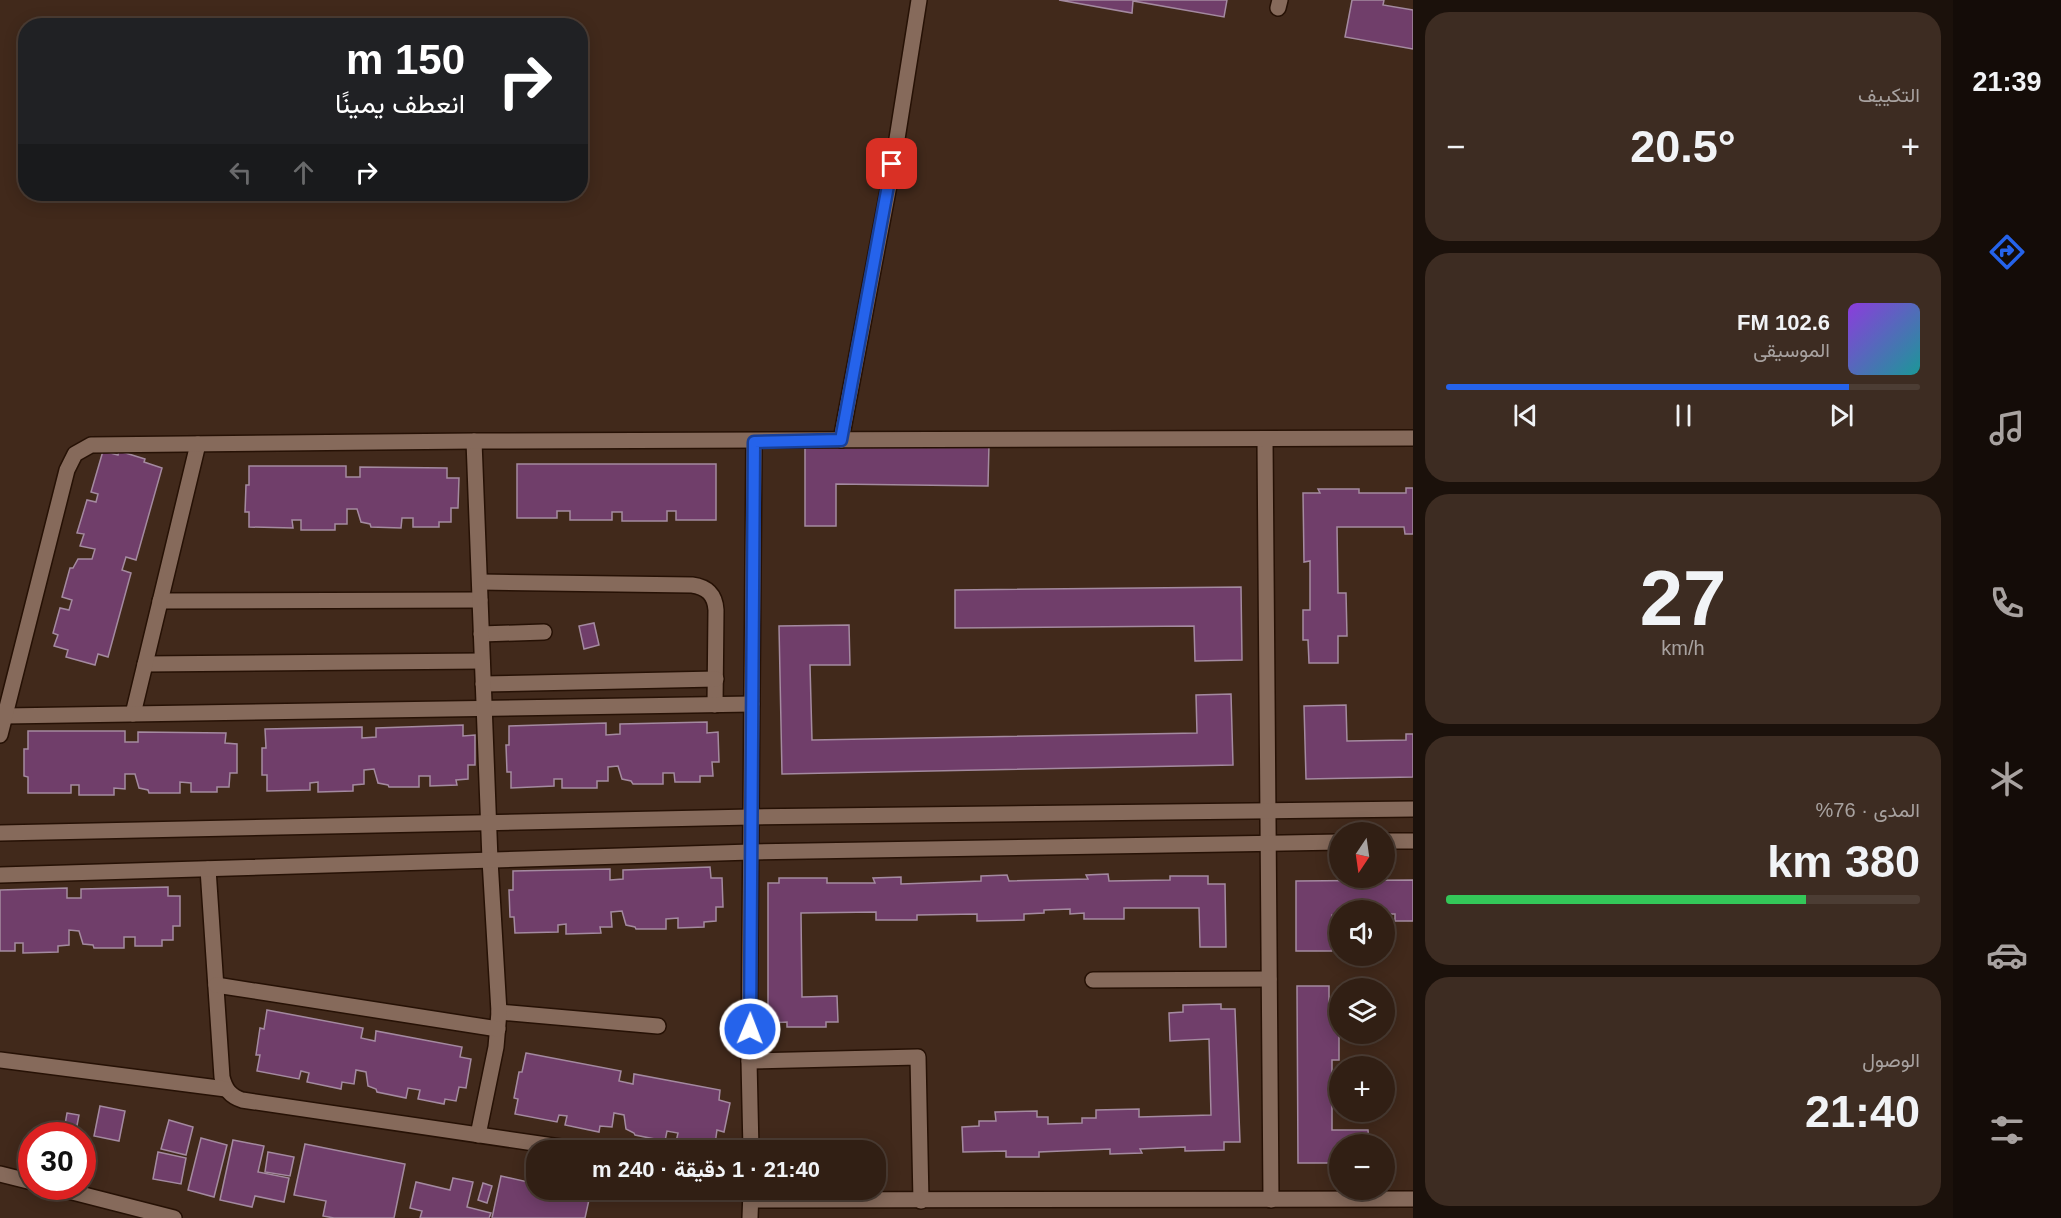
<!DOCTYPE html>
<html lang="ar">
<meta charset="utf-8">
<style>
body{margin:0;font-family:Helvetica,Vazirmatn,sans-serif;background:#3d2c22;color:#f1f3f6;direction:rtl;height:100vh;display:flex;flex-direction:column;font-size:22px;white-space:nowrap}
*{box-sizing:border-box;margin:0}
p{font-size:20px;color:#a8a2a0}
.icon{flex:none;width:33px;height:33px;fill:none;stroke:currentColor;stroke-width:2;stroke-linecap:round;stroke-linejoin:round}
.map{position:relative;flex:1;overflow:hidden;direction:ltr}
.side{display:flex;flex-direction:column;gap:12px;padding:12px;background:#1b110b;width:540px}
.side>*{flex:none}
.hud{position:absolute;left:18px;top:18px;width:570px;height:183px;border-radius:24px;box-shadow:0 3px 15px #0003,0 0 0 2px #4c3d34;direction:rtl;background:#202124;color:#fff;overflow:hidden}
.needle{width:39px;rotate:193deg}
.buttons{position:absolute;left:1329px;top:822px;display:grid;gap:12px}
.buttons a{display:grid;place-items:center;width:66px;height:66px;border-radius:50%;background:#311f14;box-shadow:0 3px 15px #0003,0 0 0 2px #4c3d34;font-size:30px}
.speed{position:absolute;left:18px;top:1122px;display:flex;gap:12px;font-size:30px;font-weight:700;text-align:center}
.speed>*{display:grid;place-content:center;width:78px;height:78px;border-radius:50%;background:#311f14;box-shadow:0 3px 15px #0003,0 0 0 2px #4c3d34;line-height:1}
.speed .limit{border:9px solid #d22;background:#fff;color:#111}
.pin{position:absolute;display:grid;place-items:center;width:51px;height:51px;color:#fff;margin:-26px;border-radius:12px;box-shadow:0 3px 9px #0006}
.me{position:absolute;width:66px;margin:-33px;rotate:1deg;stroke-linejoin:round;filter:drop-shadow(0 0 4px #0008)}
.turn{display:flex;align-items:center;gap:21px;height:126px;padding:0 24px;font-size:27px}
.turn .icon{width:78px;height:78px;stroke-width:2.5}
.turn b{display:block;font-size:42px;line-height:51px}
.lanes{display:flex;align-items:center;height:57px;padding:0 24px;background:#0003;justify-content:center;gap:30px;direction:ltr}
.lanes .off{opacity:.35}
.big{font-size:45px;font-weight:700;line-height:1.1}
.side .widget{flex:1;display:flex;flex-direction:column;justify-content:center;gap:9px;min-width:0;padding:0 21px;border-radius:24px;background:#3d2c22}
.side .dial{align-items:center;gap:0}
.dial b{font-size:78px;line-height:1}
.song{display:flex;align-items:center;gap:18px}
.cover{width:72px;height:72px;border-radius:9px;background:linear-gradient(135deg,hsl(270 70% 55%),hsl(180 70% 35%))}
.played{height:6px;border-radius:3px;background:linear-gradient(90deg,#2563eb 85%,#4c3d34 85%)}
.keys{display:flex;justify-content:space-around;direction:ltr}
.heat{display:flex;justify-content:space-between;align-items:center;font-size:33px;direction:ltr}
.charge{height:9px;border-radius:4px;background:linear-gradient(90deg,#34c759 76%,#4c3d34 0)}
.trip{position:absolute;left:526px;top:1140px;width:360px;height:60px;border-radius:24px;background:#311f14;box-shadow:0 3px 15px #0003,0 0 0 2px #4c3d34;font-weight:700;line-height:60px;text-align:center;direction:rtl}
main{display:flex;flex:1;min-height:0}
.tabs{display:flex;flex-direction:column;width:108px;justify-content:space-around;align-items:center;background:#140c08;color:#a8a2a0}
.tabs .icon{width:42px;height:42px}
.tabs .active{color:#2563eb}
.tabs b{font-size:27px;color:#f1f3f6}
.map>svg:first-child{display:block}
.building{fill:#703e6a;stroke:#a48aa0;stroke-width:1.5}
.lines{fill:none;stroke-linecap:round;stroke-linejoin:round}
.lane-casing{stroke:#261105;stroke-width:18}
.street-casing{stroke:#261105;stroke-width:18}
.lane{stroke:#866a5b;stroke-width:15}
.street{stroke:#866a5b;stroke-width:15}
.route-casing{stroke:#184099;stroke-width:15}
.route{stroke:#2563eb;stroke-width:10}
</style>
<main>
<nav class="tabs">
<b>21:39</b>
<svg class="icon active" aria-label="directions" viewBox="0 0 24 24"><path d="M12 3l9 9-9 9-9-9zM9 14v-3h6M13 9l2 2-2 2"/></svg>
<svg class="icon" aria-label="music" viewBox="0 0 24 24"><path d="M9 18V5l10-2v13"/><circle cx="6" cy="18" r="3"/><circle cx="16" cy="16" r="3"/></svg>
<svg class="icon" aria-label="phone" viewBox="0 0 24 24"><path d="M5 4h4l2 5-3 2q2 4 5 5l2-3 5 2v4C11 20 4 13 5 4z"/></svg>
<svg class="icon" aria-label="climate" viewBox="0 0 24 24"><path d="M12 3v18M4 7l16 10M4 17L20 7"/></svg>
<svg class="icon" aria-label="car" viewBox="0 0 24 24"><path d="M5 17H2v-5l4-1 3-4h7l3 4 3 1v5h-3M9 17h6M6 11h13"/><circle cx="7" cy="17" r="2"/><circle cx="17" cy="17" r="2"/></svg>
<svg class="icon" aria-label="filters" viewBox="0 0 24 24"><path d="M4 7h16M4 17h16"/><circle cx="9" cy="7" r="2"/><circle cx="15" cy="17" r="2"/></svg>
</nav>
<section class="side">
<div class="widget"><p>التكييف</p>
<div class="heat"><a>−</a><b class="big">20.5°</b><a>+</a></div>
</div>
<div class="widget">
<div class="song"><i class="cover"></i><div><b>102.6 FM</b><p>الموسيقى</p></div></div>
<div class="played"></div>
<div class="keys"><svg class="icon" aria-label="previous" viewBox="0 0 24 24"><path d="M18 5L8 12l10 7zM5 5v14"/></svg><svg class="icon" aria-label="pause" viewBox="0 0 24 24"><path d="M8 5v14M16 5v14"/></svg><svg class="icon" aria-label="next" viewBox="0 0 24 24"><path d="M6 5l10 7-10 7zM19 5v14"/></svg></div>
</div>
<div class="widget dial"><b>27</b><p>km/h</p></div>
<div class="widget"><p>المدى · 76%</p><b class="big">380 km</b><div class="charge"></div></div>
<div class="widget"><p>الوصول</p><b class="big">21:40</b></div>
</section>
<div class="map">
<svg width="1413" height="1218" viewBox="0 0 1413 1218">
<rect width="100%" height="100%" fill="#41291b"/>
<g class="building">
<path d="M1059 0H1227L1224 17 1133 1 1132 13Z"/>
<path d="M1352 0H1384L1383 5 1413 10V49L1345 37Z"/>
<path d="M805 442 989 444 988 486 836 484V526H805Z"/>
<path d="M103 451 118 455 119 451 145 459 144 462 162 468 136 560 126 557 122 570 131 573 108 657 98 654 95 665 66 657 68 650 54 646 58 635 53 633 60 608 69 610 72 600 62 597 70 568H73L78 559H92L95 549 80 546 84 534 77 533 87 500 96 502 98 494 91 492Z"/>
<path d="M517 464H716V520H676V511H667V521H622V512H612V520H570V511H557V518H517Z"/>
<path d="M249 466H346V477H360V467L447 468V478H459L458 508H451V522H439V527H413V518H402L401 528 371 527 370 524 361 522 357 509H347V524H335V530H301V520H292L293 528 249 527V512H245L246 485H249Z"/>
<path d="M1406 488H1413V534H1405L1404 527H1337L1338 593H1346L1347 636H1338V663H1309L1308 640H1303V610H1310V561L1304 562 1303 493H1320L1318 489H1359V493H1406Z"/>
<path d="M1241 587 1242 660 1195 661 1194 626 955 628V590Z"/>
<path d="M594 623 599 645 584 649 579 626Z"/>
<path d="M849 625 850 665H810L812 740 1197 733 1196 695 1231 694 1233 765 782 774 779 626Z"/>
<path d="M1346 705 1347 741 1406 740V734H1413V777L1306 779 1304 706Z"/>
<path d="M707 722V733L718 732 719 762H712L713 776H700V782H675L674 773H663V784H633L631 781 622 779 618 766 608 767V781H597V788H562V779H554V786L511 788V772H507L506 745H509V726L606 723V735L620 734V724Z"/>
<path d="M463 725V736L475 735V765H468V779L456 780 457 785 430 786V776H419V787H389L388 785 378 783 374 769 364 770V784L353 785V791L318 792V782L310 783V790L267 791V775H262V748H266L265 729 362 727V738L376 737V728Z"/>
<path d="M28 731H125V742H138V732L226 733 225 743 237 744V773H230L229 787H217V792H191V783L180 782V793H149L148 790 139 788 135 774H125V789L114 788V795H79V785H71V793H28V777L24 776V749H28Z"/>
<path d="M710 867 711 878H722L723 907H716V921L704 922V927L678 928V918L666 919V929H636L635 927 626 925 622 911 611 912 612 927H600L601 933 566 934V924L558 925V932L515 933 514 917H510L509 890H513V871L610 869V880L623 879V870Z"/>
<path d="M1108 874 1109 881 1170 880V876H1208V884H1225L1226 947H1200L1199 908H1124V919H1084V913L1070 914V909L1044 910V913L1024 914V920L977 921V914L917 915V920H876V912L801 913 802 997 837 996 838 1022H826V1027H787V1022L768 1023V883H779V878H827V883H875L873 878 901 877V884L981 881V876L1007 875 1009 881 1088 879 1086 875Z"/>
<path d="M1413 880V921H1395V914H1384V910H1340V915H1332V951H1296V881Z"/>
<path d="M168 887V896H180V926H173V940H162V946H135V937H124V948H94L93 945 83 944 79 931 69 930V945L58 946V952L23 953V943H15V951H0V890L67 888V898H81V889Z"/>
<path d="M1297 986H1329V1017H1339V1060H1332V1130H1368L1369 1144H1340V1163H1298Z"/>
<path d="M1221 1004V1009H1235L1240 1142H1224V1150L1185 1151V1147L1140 1149 1142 1153 1110 1154V1149L1039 1152V1157H1006V1151L963 1152 962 1127 979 1126V1121H996L995 1112 1037 1111V1117H1048V1124L1082 1123V1118H1096V1110L1139 1109V1117L1211 1115 1209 1039 1170 1041 1169 1013 1183 1012V1005Z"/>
<path d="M267 1010 363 1028 361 1038 375 1041 376 1031 462 1047 460 1057 471 1059 466 1088 459 1087 456 1101 445 1099 444 1104 418 1099 420 1090 408 1088 406 1098 377 1092 376 1089 368 1086 366 1072 356 1070 354 1084 342 1082 341 1089 307 1082 309 1073 301 1071 299 1079 257 1071 260 1055H256L260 1028 264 1029Z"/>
<path d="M526 1053 621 1071 619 1081 633 1084 634 1074 720 1090 719 1100 730 1103 724 1132 717 1130 715 1144 703 1142 702 1147 676 1142 678 1133 667 1131 665 1141 635 1135 634 1133 626 1129 624 1115 614 1113 612 1127 600 1126 599 1132 565 1125 567 1116 559 1115 557 1122 515 1114 518 1099 514 1098 519 1072H522Z"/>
<path d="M100 1106 125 1111 119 1141 94 1136Z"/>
<path d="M67 1113 79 1115 75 1136H63Z"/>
<path d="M169 1120 193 1127 186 1155 161 1149Z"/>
<path d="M201 1138 227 1145 214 1197 188 1190Z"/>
<path d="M233 1140 264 1146 258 1172 289 1178 284 1202 255 1196 252 1207 220 1200Z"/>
<path d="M305 1144 405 1164 394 1218H334L323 1216 326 1201 294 1195Z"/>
<path d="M158 1152 186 1158 181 1184 153 1179Z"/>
<path d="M268 1152 294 1157 290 1176 265 1172Z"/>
<path d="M501 1176 537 1184V1190H565L590 1195 585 1218H492Z"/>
<path d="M453 1178 473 1182 467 1207 491 1213 489 1218H420L422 1211 410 1208 416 1182 450 1190Z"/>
<path d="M483 1183 492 1186 487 1203 478 1200Z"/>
</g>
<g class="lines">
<defs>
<g id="lane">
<path d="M1278 8 1280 0"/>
<path d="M480 582 692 585C707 587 715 595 716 610L715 705"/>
<path d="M160 601 480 600"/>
<path d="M481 634 544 632"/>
<path d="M145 664 482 661"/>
<path d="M483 684 716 679"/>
<path d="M133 714 198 444"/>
<path d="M5 716 752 704"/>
<path d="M1093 980 1269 979"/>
<path d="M499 1012 658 1026"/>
<path d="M749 1061 918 1057 921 1201"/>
</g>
<g id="street">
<path d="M841 440 893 164 919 0"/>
<path d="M1265 440 1271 1200"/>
<path d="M474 441 490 860 499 1012 496 1047 478 1135"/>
<path d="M0 735 67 470 75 454 91 445 474 441 1413 438"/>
<path d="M0 833 751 817 1413 809"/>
<path d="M1384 841H1413"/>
<path d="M208 869 222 1077C225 1089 230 1096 242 1100L581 1150"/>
<path d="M0 875 751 852 1340 842"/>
<path d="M216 985 498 1029"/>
<path d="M0 1060 226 1089"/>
<path d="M751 1150 749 1061 754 442"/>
<path d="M0 1174 32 1182"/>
<path d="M49 1186 174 1218"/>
<path d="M751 1200 1413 1199"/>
<path d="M750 1218 751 1190"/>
</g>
</defs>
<use href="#lane" class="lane-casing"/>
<use href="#street" class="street-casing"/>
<use href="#lane" class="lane"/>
<use href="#street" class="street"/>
</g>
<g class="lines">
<defs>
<path id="route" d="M750 1029 754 442 841 440 892 164"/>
</defs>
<use href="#route" class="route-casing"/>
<use href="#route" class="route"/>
</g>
</svg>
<div class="buttons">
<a><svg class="needle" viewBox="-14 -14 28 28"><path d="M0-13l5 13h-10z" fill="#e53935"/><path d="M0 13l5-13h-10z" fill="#a8a2a0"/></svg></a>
<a><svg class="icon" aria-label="sound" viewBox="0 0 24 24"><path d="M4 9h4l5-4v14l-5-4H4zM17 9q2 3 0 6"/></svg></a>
<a><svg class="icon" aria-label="layers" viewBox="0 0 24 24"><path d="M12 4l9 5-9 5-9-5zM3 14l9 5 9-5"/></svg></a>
<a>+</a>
<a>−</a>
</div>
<div class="speed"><div class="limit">30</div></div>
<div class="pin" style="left:892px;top:164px;background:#d93025"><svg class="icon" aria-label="arrive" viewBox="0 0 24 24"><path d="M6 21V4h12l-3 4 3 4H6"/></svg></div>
<svg class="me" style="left:750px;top:1029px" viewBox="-20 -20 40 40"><circle r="17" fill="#2563eb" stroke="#fff" stroke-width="3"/><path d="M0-11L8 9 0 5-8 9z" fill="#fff"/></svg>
<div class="trip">21:40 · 1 دقيقة · 240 m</div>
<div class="hud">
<div class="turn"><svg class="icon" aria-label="right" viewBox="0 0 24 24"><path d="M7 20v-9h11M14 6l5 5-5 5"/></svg><div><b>150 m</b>انعطف يمينًا</div></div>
<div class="lanes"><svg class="icon off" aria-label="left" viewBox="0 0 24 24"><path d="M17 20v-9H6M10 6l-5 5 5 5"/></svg><svg class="icon off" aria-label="ahead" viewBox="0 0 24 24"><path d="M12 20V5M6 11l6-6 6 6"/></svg><svg class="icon" aria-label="right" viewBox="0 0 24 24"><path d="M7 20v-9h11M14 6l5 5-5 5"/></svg></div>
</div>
</div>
</main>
